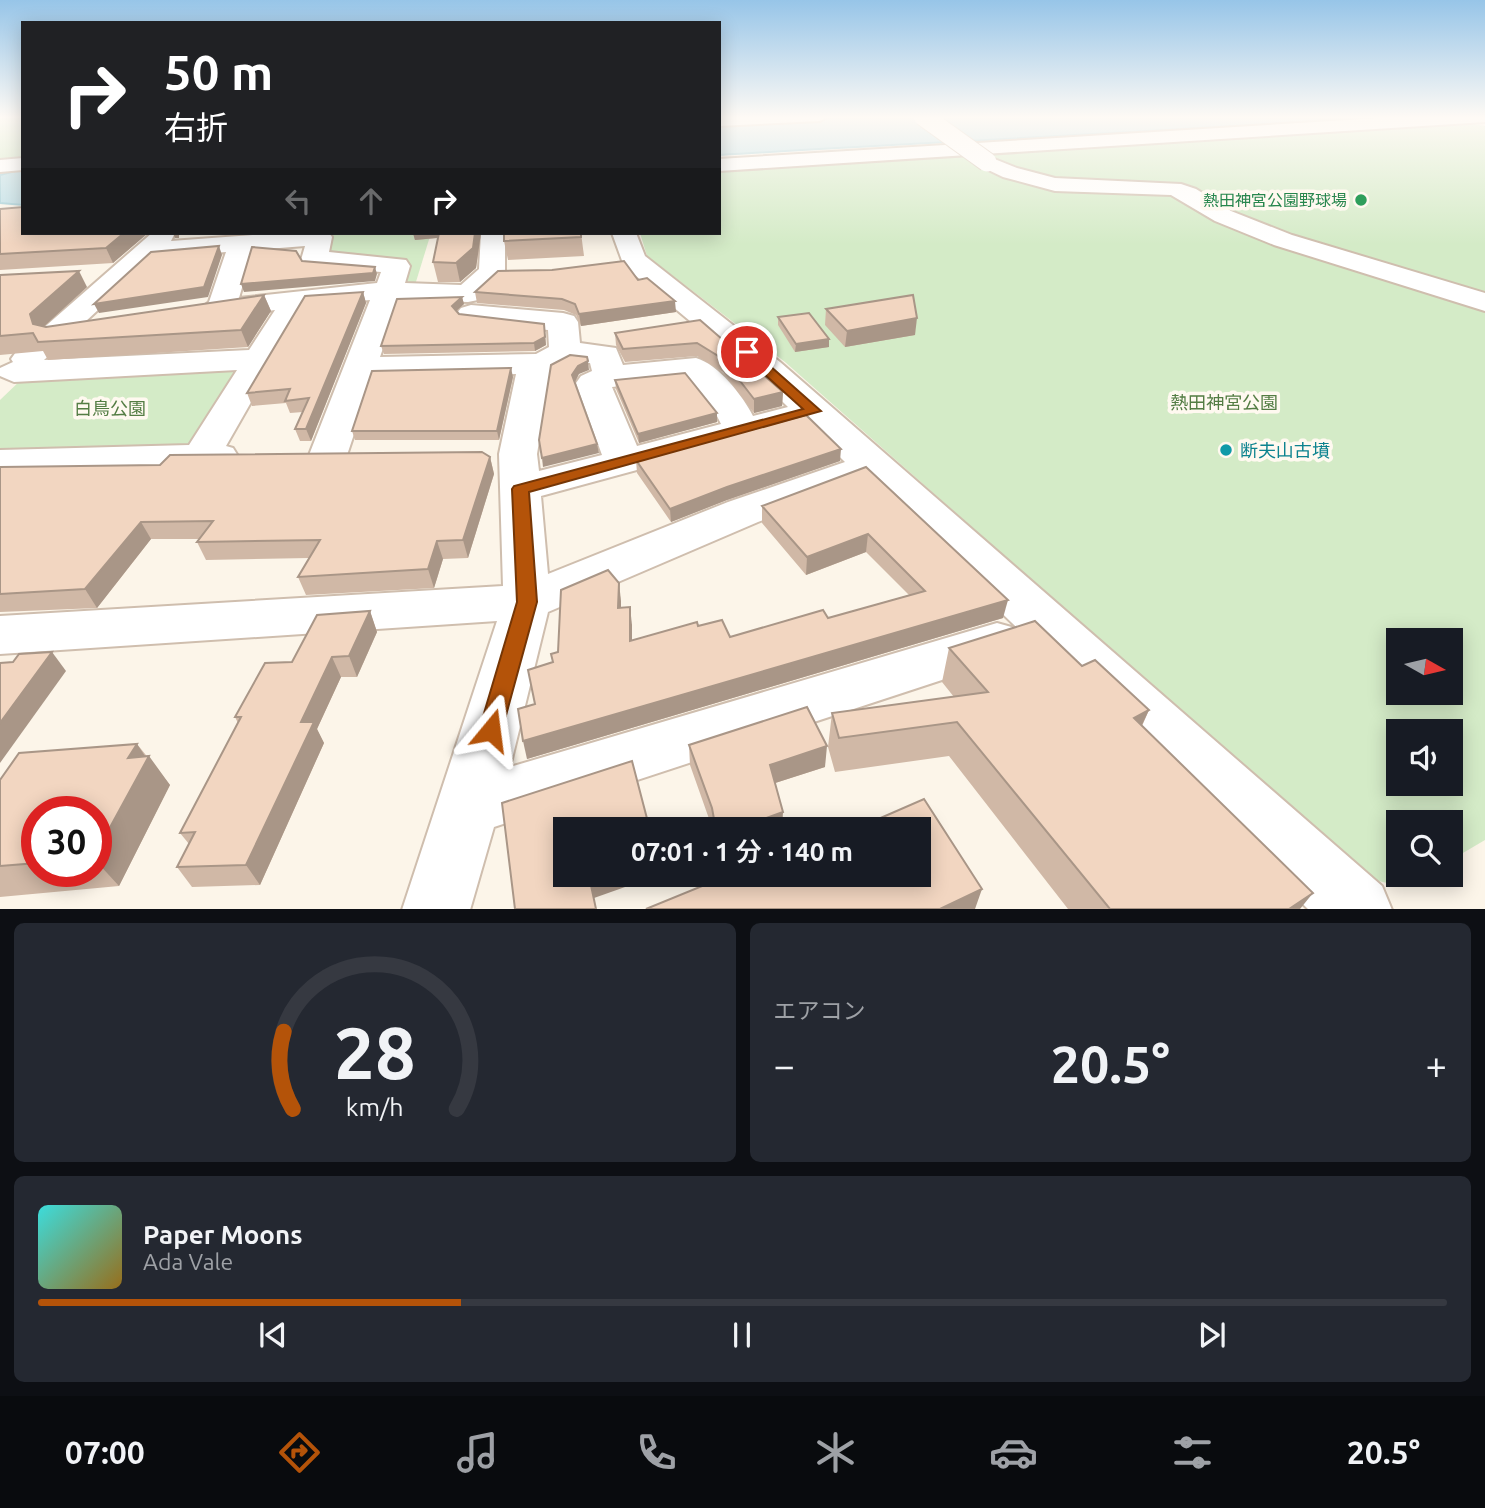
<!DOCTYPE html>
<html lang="ja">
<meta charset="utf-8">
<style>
body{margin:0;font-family:Ubuntu,"Noto Sans JP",sans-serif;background:#242831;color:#f1f3f6;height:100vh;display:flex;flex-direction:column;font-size:26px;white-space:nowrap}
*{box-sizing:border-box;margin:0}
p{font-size:23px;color:#9ea1a6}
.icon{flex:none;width:38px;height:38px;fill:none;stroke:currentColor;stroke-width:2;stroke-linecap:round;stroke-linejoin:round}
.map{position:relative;height:909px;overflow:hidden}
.drawer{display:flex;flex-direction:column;gap:14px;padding:14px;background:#0d0f14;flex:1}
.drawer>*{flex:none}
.banner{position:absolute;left:21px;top:21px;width:700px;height:214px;border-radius:0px;box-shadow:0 4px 18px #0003;background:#202124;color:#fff;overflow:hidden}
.needle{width:46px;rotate:98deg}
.controls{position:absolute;left:1386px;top:628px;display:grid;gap:14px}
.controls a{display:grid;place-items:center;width:77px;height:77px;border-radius:0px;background:#171b24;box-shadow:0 4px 18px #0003;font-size:35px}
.speed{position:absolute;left:21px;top:796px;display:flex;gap:14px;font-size:35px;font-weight:700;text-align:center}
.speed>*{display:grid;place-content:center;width:91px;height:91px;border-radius:50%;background:#171b24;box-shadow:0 4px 18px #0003;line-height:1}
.speed .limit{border:10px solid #d22;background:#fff;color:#111}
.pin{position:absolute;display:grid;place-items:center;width:60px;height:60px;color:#fff;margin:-30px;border:4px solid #fff;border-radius:50%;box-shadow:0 2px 7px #0007}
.me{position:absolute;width:77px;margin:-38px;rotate:16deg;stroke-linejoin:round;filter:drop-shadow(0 0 5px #0008)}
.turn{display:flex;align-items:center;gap:24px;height:147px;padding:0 28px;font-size:32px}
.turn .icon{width:91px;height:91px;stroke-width:2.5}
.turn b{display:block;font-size:49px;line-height:60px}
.lanes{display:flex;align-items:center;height:66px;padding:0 28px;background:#0003;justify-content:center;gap:35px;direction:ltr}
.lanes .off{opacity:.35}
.big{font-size:52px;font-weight:600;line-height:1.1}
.drawer .tile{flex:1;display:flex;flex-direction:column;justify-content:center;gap:10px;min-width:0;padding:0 24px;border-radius:10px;background:#242831}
.drawer .dial{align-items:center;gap:0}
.dial svg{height:182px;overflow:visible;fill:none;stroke:#363941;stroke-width:7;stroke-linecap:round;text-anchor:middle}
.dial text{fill:#f1f3f6;stroke:none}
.song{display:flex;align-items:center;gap:21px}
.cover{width:84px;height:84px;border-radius:10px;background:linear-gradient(135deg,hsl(180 70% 55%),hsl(40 70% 35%))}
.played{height:7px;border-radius:4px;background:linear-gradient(90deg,#b45309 30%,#363941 30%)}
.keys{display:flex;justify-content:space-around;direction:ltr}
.heat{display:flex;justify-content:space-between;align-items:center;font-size:38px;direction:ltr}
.drawer .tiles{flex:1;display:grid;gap:14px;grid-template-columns:1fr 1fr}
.tile:last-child{grid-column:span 2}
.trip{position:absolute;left:553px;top:817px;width:378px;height:70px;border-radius:0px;background:#171b24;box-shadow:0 4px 18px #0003;font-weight:600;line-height:70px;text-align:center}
.tab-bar{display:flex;height:112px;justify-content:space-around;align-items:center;background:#090b0e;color:#9ea1a6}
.tab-bar .icon{width:49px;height:49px}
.tab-bar .selected{color:#b45309}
.tab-bar b{font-size:32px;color:#f1f3f6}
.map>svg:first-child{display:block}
.green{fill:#d4ebc7;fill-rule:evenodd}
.water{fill:#bddfe7;stroke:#a3cfd8;stroke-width:2}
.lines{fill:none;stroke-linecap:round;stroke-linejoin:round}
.minor-casing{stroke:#cfbeae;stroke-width:4}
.minor{fill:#fff;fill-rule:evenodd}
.minor-bridge-casing{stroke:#cfbeae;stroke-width:21;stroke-linecap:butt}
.minor-bridge{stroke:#fff;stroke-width:19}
.wall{fill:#d0b8a6;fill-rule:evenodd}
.shaded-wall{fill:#a99687}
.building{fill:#f2d6c1;stroke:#a99687;stroke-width:2}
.route{fill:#b45309;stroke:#753606;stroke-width:2}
.leisure-dot{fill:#2e9e5b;stroke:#fff9f0;stroke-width:2.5}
.culture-dot{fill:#0f9aa8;stroke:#fff9f0;stroke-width:2.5}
.labels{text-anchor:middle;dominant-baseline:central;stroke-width:7;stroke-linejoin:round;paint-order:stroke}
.far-leisure-label{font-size:16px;fill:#27864d;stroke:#fff9f0;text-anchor:end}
.park-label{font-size:18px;fill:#547d44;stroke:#fff9f0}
.culture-label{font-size:18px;fill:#0d838f;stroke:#fff9f0;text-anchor:start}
</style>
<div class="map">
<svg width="1485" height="910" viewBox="0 0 1485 910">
<rect width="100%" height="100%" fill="#fcf5e9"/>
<g class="green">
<path d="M0 116H23V157L0 159Z"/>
<path d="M1468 123 1485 126V840L1451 860V822H1398V875H1424L1404 887 1370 879 785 362 647 256 640 233H719V171ZM1398 640H1451V693H1398ZM1398 732H1451V784H1398Z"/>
<path d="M348 233H431L415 285 399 283 405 265 327 258 328 234Z"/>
<path d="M246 368 199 441 186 446 0 450V400L22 379Z"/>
</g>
<g class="water">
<path d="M842 116H1392C1168 132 943 141 719 155V122Z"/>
<path d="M23 169V205L0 203V175Z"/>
</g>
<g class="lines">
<defs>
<g id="minor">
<path d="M719 116H828L820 121 719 126Z"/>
<path d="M1412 116H1485V122L719 171V159Z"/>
<path d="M987 156 1017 168 1055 178 1181 184 1196 189 1231 211 1292 235 1485 293V311L1274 245 1215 221 1171 195 1055 191 1003 177 980 166 977 162Z"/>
<path d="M23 158V170L0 172V160Z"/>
<path d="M152 233H175L171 241 280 233H329L332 237 329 252 406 260 410 266 405 283 461 285 479 269 481 233H505V271L478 300 468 302 399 300 380 357 536 354 549 347 548 330 471 323 461 320 456 314 461 308 471 305 563 313 574 316 578 322 580 343 616 348 623 365 696 358C718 364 743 396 753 416L788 407 756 376 624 266 612 233H636L645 256 780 362 1382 886 1392 910H1309L865 481 758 522 548 612 510 767 997 623 1015 628 1022 642 1015 656 494 827 470 910H402L497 621 0 654V616L503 586 499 454 516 374 373 377 347 455 342 463 328 467 314 463 309 455 370 300 306 306 226 446 233 448 238 456 233 464 219 468 0 474V450L189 445 237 370 14 382 0 376V368L13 362 11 359 16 352ZM305 246 301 260 305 266 381 272 377 283 239 298 253 250ZM226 252 209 302 199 310 204 316 214 319 275 310 249 350 44 360 154 258ZM571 361 590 363 592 371 581 376 576 383 602 455 539 471 537 454 550 372ZM687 379 715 412 721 424 637 446 612 387ZM806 424 845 462 728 502 548 574 541 496Z"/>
</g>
</defs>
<use href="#minor" class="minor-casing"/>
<use href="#minor" class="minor"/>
<defs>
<path id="minor-bridge" d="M923 116 987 162"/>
</defs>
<use href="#minor-bridge" class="minor-bridge-casing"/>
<use href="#minor-bridge" class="minor-bridge"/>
</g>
<g class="wall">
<path d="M0 209 23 233H148L113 263 0 270Z"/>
<path d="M413 233H481L476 268 460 282H438L433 262 438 238 415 240Z"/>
<path d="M581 233 584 256 508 260 504 241Z"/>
<path d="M0 275 87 287 44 326 46 327 264 295 271 311 248 347 48 360 43 351 0 355Z"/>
<path d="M638 280 676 312 581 326 576 315 564 310 477 303 475 292Z"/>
<path d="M363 292 366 303 311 441H300L295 429 303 412 290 413 286 403 252 406 247 393Z"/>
<path d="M462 297 464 304 456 311 459 314 544 324 546 345 535 351 384 354 381 346Z"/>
<path d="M826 309 915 335 845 347 825 325Z"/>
<path d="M778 317 829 347 795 352 778 325Z"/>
<path d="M700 320 783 392 782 406 754 413 723 372 697 356 625 362 616 345 615 333Z"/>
<path d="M513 377 499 440H355L352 431Z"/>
<path d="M615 380 717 413V422L639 443 616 389Z"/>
<path d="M490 457 494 474 468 558 443 559 434 588 306 595 298 577 309 558 206 560 197 542 199 539H151L97 608 0 612V467L160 465Z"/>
<path d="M636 460 840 461 727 500 671 522 637 473Z"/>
<path d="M866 467 1003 618 527 759 535 704 552 663 558 652 619 583 621 608 632 625V641L698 626 730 637 828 618 909 595 866 552 806 575 762 523V506Z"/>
<path d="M370 611 377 632 357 677H341L317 729 324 743 260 885 192 887 177 867 189 844 180 833 238 723 235 717 292 662Z"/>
<path d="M949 648 1082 666 1149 710 1142 726 1300 909H1068L949 756 835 772 828 747 832 713 954 697 942 682Z"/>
<path d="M137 744 170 785 119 886 0 897V780ZM37 812H96V872H37Z"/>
<path d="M689 745 825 767 775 783 782 830H713L690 765Z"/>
</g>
<g class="shaded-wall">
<path d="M124 233H148L113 263 106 248Z"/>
<path d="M173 233H179V238H175Z"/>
<path d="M413 233H445L446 237 415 240Z"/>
<path d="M475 233H481L476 268 460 282 456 263Z"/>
<path d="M219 246 222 255 208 297 99 313 94 304Z"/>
<path d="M375 267 377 274 375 281 244 292 241 284Z"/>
<path d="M79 271 87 287 39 331 33 324 30 314Z"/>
<path d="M363 292 366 303 311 441 306 429Z"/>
<path d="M264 295 271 311 248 347 241 330Z"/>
<path d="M462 297 464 304 453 314 452 306Z"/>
<path d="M675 301 676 312 581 326 579 314Z"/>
<path d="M917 318 915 335 845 347 847 331Z"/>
<path d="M544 324 546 345 535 351 534 343Z"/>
<path d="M829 339V347L795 352 796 344Z"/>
<path d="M588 361 589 370 579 374 574 384 572 375 578 366Z"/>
<path d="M511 368 513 377 499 440 497 431Z"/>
<path d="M783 392 782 406 754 413V399Z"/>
<path d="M717 413V422L639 443 638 434Z"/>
<path d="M597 444 599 453 543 467 542 458Z"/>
<path d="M841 449 840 461 727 500 671 522 670 509 727 487Z"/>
<path d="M490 457 494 474 468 558 463 540Z"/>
<path d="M141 522 151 539 97 608 85 589Z"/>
<path d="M868 534 866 552 806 575 807 557Z"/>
<path d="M437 541 443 559 434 588 428 569Z"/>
<path d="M619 583 621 601V626L618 608Z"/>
<path d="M1008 600 1003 618 527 759 523 741Z"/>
<path d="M630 607 632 625V659L630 641Z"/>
<path d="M370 611 377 632 357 677 349 656Z"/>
<path d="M52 652 66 671 0 763V723Z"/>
<path d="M332 657 341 677 317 729 324 743 260 885 246 865 301 722Z"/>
<path d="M1149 710 1133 744 1134 718Z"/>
<path d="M137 744 147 759 149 756 170 785 119 886 96 861V853L128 758Z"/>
<path d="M827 746 825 767 769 785 770 765Z"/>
<path d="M783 812 782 830H733Z"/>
<path d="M593 875H659L594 898 589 876Z"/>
<path d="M982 889 975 909H940Z"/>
<path d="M1313 893 1300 909H1289Z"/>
</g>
<g class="building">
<path d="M23 207V233H124L106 248 0 254V209Z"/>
<path d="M439 233H475L473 248 456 263 433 262Z"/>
<path d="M504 233H581V237L504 241Z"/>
<path d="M219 246 204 287 94 304 151 252Z"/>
<path d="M252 247 296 251 302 261 375 267 373 273 241 284Z"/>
<path d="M624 261 638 280 647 278 675 301 579 314 575 304 562 299 475 292 498 271 552 270Z"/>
<path d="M79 271 30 314 33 324 46 327 264 295 241 330 38 342 33 333 0 336V275Z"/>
<path d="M363 292 306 429H295L309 398 285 401 290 389 247 393 305 296Z"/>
<path d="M913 295 917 318 847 331 826 309Z"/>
<path d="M462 297 452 306 459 314 544 324 545 337 534 343 381 346 397 299Z"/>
<path d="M809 313 829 339 796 344 778 317Z"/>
<path d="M700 320 783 392 754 399 723 359 697 343 623 349 615 333Z"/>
<path d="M570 355 587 357 588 361 578 366 572 375 597 444 542 458 539 440 551 365Z"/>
<path d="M511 368 497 431H352L372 371Z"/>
<path d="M685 373 717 413 638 434 615 380Z"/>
<path d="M806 415 841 449 727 487 670 509 636 460Z"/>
<path d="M482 452 490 457 463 540 437 541 428 569 298 577 320 540 197 542 213 521 141 522 85 589 0 594V467L160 465 170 455Z"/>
<path d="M866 467 1008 600 523 741 518 709 535 704 528 670 553 662 551 654 558 652 561 590 608 570 619 583 618 608 630 607V641L697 622 698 626 722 620 730 637 823 610 828 618 925 591 868 534 807 557 762 506Z"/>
<path d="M370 611 349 656 332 657 301 722H314L246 865 177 867 195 832 180 833 241 717H235L265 663 292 662 317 615Z"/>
<path d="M1035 621 1082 666 1095 660 1149 710 1134 718 1313 893 1289 909H1110L957 722 839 738 832 713 988 692 949 648Z"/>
<path d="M52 652 0 723V663L13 662 19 654Z"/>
<path d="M807 707 827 746 770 765 783 812 733 830H716L712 808 689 745Z"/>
<path d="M137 744 128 758 149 756 96 853V812H37V863L0 866V780L19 753Z"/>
<path d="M632 761 650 830H565V875H593L589 876 596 909H515L502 803Z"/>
<path d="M924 799 982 889 940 909H646L729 875H919V830H853Z"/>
</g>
<linearGradient id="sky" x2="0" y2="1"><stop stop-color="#97c5e8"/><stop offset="0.48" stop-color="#fefaf5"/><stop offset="1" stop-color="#fefaf5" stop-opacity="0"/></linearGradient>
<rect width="1485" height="244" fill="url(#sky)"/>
<path class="route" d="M743 350H752L821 411 529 492 537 602 502 730 499 737 491 740 483 737 479 730 517 602 512 489 514 486 803 409 743 355Z"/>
<circle class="leisure-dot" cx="1361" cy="200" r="7"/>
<circle class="culture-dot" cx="1226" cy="450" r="7"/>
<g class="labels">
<g class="far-leisure-label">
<text x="1347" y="200">熱田神宮公園野球場</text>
</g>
<g class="park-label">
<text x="1224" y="402">熱田神宮公園</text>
<text x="110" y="408">白鳥公園</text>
</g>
<g class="culture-label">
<text x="1240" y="450">断夫山古墳</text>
</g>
</g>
</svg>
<div class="controls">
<a><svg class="needle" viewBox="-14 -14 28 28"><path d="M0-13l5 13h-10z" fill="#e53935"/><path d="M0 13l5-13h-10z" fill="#9ea1a6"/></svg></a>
<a><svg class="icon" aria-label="sound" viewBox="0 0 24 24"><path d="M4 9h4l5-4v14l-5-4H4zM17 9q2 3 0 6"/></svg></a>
<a><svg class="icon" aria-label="search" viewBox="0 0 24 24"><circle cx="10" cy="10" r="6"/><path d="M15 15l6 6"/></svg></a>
</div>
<div class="speed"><div class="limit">30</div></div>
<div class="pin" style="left:747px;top:352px;background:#d93025"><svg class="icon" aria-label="arrive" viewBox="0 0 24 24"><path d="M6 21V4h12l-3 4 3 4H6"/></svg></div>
<svg class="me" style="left:491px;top:730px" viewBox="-20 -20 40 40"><path d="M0-17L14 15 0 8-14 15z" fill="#b45309" stroke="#fff" stroke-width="4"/></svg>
<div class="trip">07:01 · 1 分 · 140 m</div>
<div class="banner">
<div class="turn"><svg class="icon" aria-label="right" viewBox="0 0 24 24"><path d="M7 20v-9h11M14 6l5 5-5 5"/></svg><div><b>50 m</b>右折</div></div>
<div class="lanes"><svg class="icon off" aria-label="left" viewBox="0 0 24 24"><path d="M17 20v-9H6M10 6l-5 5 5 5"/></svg><svg class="icon off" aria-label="ahead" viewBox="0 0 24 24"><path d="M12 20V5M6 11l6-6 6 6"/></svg><svg class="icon" aria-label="right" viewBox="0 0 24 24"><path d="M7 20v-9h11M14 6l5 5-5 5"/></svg></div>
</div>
</div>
<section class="drawer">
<div class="tiles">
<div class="tile dial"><svg viewBox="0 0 100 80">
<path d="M14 69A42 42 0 1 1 86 69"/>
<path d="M14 69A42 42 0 0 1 10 35" stroke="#b45309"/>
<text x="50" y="56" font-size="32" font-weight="700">28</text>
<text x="50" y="72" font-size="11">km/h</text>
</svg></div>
<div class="tile"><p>エアコン</p>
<div class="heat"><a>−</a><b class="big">20.5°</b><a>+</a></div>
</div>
<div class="tile">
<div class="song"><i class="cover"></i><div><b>Paper Moons</b><p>Ada Vale</p></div></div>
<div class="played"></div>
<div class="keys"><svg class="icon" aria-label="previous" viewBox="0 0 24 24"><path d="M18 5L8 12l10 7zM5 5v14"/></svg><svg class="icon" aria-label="pause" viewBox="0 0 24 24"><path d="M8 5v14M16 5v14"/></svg><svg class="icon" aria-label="next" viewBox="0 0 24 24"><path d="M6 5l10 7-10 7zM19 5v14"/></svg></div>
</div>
</div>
</section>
<nav class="tab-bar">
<b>07:00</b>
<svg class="icon selected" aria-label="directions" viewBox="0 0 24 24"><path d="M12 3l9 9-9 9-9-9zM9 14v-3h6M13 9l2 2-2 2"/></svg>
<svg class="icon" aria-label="music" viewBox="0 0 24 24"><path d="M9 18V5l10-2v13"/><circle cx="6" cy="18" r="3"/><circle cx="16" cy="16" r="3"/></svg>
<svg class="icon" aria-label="phone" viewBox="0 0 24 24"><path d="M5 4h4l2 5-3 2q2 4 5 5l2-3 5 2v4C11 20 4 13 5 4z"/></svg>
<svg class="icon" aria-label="climate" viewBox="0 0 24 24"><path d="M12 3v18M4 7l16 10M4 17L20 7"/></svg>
<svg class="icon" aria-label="car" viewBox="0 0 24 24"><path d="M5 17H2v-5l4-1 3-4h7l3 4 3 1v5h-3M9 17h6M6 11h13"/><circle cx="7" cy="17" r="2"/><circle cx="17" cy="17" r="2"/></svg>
<svg class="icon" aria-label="filters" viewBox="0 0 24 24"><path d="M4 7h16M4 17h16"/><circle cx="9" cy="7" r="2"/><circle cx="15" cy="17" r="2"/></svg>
<b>20.5°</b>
</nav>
